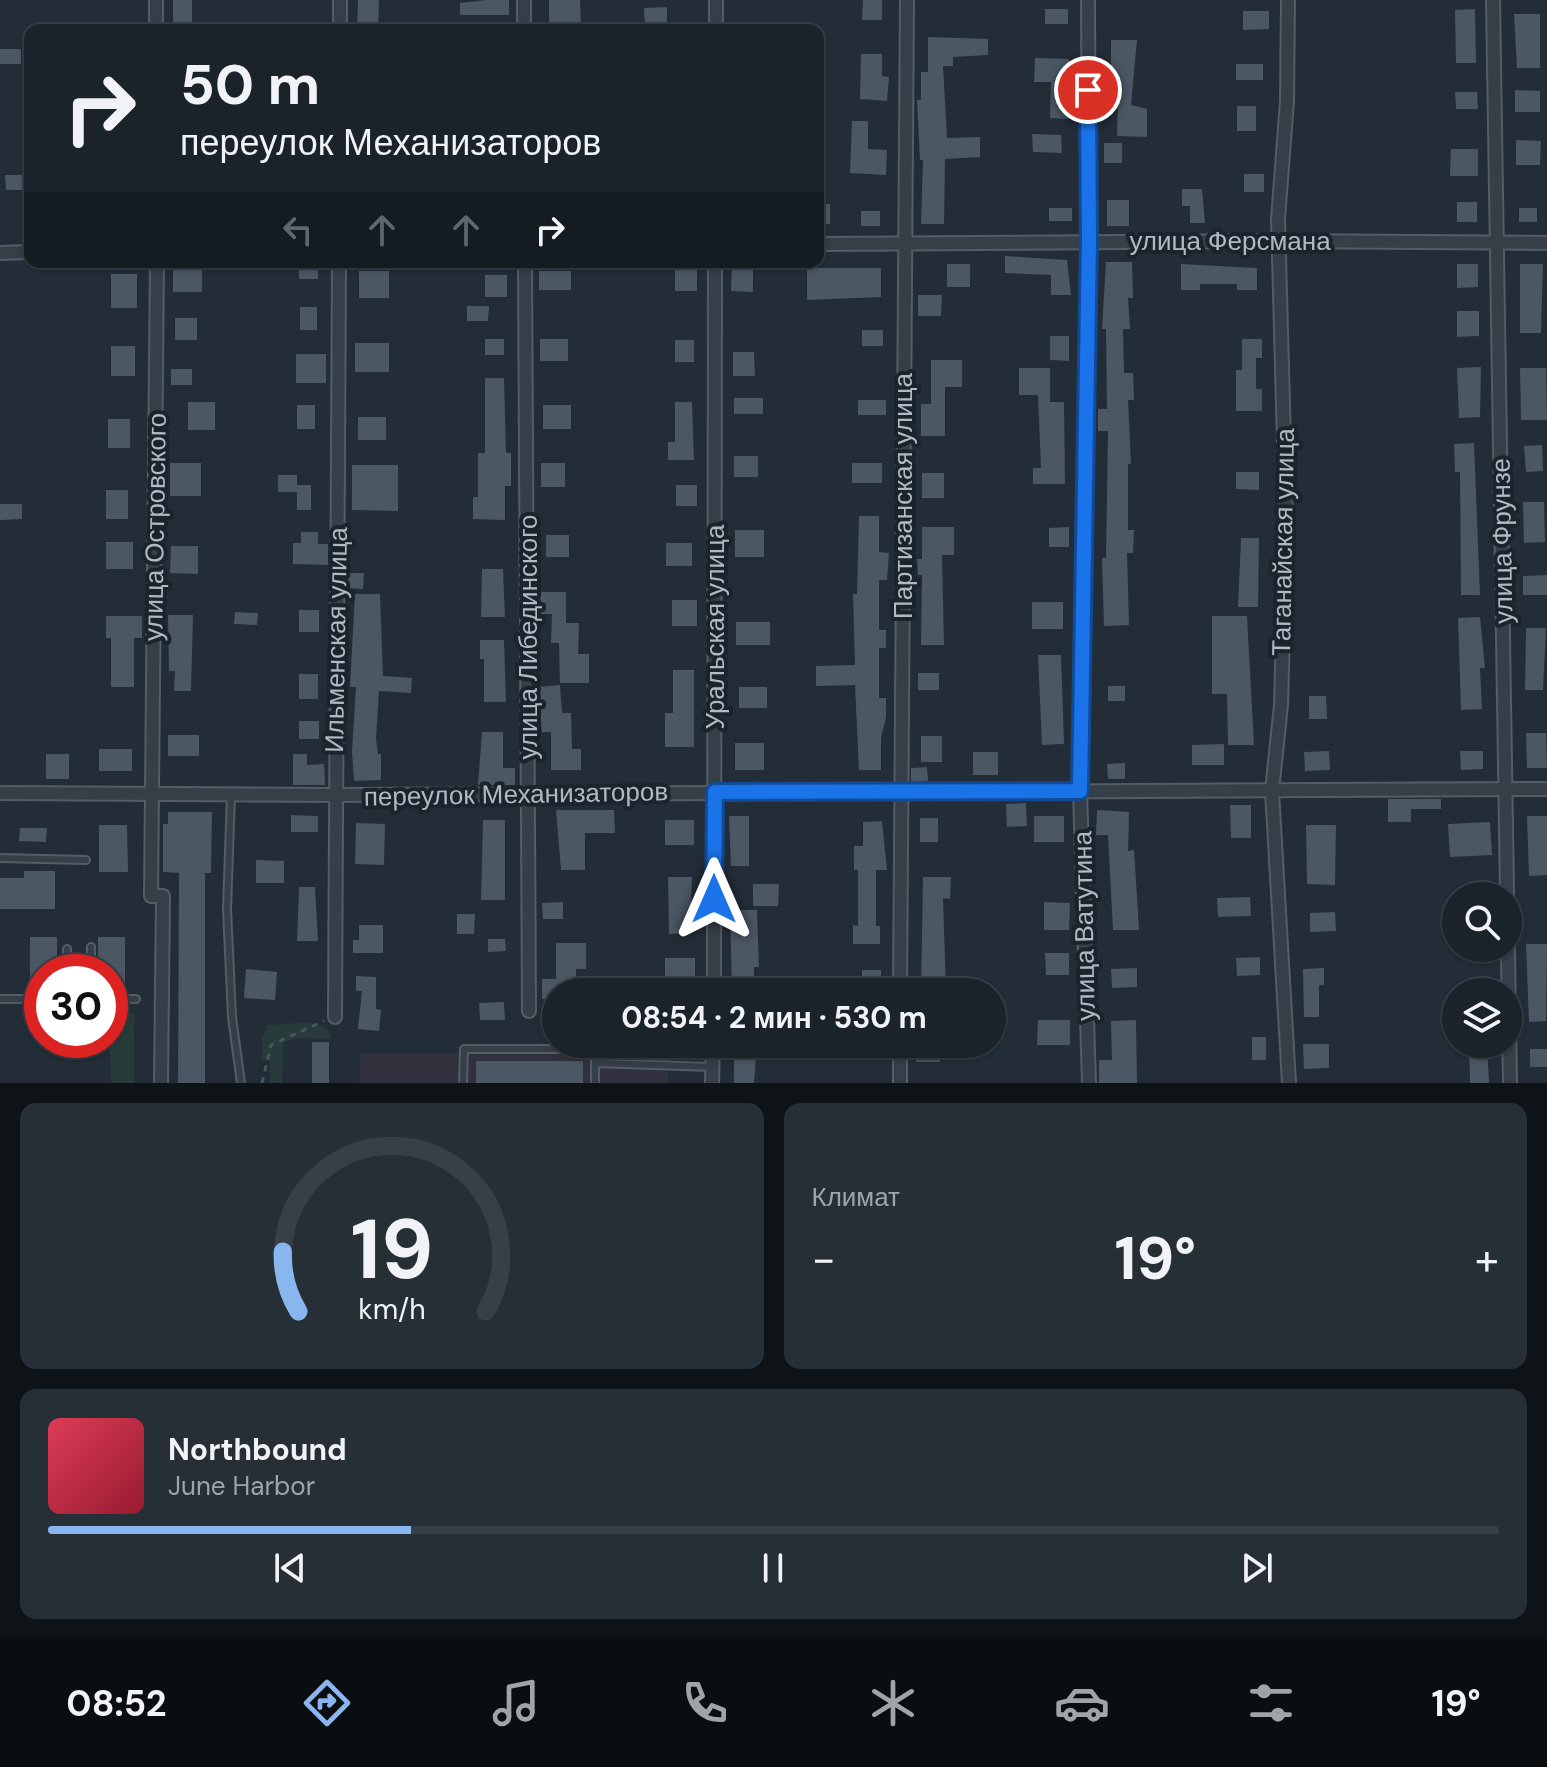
<!DOCTYPE html>
<html lang="ru">
<meta charset="utf-8">
<style>
body{margin:0;font-family:"DM Sans",sans-serif;background:#272f36;color:#f1f3f6;height:100vh;display:flex;flex-direction:column;font-size:30px;white-space:nowrap}
*{box-sizing:border-box;margin:0}
p{font-size:26px;color:#9fa4a8}
.icon{flex:none;width:44px;height:44px;fill:none;stroke:currentColor;stroke-width:2;stroke-linecap:round;stroke-linejoin:round}
.map{position:relative;height:1083px;overflow:hidden}
.drawer{display:flex;flex-direction:column;gap:20px;padding:20px;background:#0e1317;flex:1}
.drawer>*{flex:none}
.banner{position:absolute;left:24px;top:24px;width:800px;height:244px;border-radius:16px;box-shadow:0 2px 6px #0004,0 0 0 2px #383f47;background:#1a222a;color:#f1f3f6;overflow:hidden}
.controls{position:absolute;left:1442px;top:882px;display:grid;gap:16px}
.controls a{display:grid;place-items:center;width:80px;height:80px;border-radius:50%;background:#1a222a;box-shadow:0 2px 6px #0004,0 0 0 2px #383f47;font-size:40px}
.speed{position:absolute;left:24px;top:954px;display:flex;gap:16px;font-size:40px;font-weight:700;text-align:center}
.speed>*{display:grid;place-content:center;width:104px;height:104px;border-radius:50%;background:#1a222a;box-shadow:0 2px 6px #0004,0 0 0 2px #383f47;line-height:1}
.speed .limit{border:12px solid #d22;background:#fff;color:#111}
.pin{position:absolute;display:grid;place-items:center;width:68px;height:68px;color:#fff;margin:-34px;border:4px solid #fff;border-radius:50%;box-shadow:0 2px 8px #0007}
.me{position:absolute;width:88px;margin:-44px;rotate:0deg;stroke-linejoin:round;filter:drop-shadow(0 0 6px #0008)}
.turn{display:flex;align-items:center;gap:28px;height:168px;padding:0 24px;font-size:36px}
.turn .icon{width:104px;height:104px;stroke-width:2.5}
.turn b{display:block;font-size:56px;line-height:68px}
.lanes{display:flex;align-items:center;height:76px;padding:0 24px;background:#0003;justify-content:center;gap:40px;direction:ltr}
.lanes .off{opacity:.35}
.big{font-size:60px;font-weight:700;line-height:1.1}
.drawer .card{flex:1;display:flex;flex-direction:column;justify-content:center;gap:12px;min-width:0;padding:0 28px;border-radius:16px;background:#272f36}
.drawer .dial{align-items:center;gap:0}
.dial svg{height:208px;overflow:visible;fill:none;stroke:#383f47;stroke-width:7;stroke-linecap:round;text-anchor:middle}
.dial text{fill:#f1f3f6;stroke:none}
.song{display:flex;align-items:center;gap:24px}
.cover{width:96px;height:96px;border-radius:12px;background:linear-gradient(135deg,hsl(350 70% 55%),hsl(350 70% 35%))}
.played{height:8px;border-radius:4px;background:linear-gradient(90deg,#8ab6f0 25%,#383f47 25%)}
.keys{display:flex;justify-content:space-around;direction:ltr}
.heat{display:flex;justify-content:space-between;align-items:center;font-size:44px;direction:ltr}
.drawer .tiles{flex:1;display:grid;gap:20px;grid-template-columns:1fr 1fr}
.card:last-child{grid-column:span 2}
.trip{position:absolute;left:542px;top:978px;width:464px;height:80px;border-radius:40px;background:#1a222a;box-shadow:0 2px 6px #0004,0 0 0 2px #383f47;font-weight:700;line-height:80px;text-align:center}
.tabs{display:flex;height:128px;justify-content:space-around;align-items:center;background:#0a0e11;color:#9fa4a8}
.tabs .icon{width:56px;height:56px}
.tabs .on{color:#8ab6f0}
.tabs b{font-size:36px;color:#f1f3f6}
.map>svg:first-child{display:block}
.medical{fill:#31313d}
.green{fill:#283b3b}
.building{fill:#4b5763}
.lines{fill:none;stroke-linecap:round;stroke-linejoin:round}
.service-casing{stroke:#545c66;stroke-width:10}
.minor-casing{stroke:#545c66;stroke-width:16}
.path{stroke:#46585a;stroke-width:3;stroke-dasharray:6 6;stroke-linecap:butt}
.service{stroke:#363e48;stroke-width:6}
.minor{stroke:#363e48;stroke-width:12}
.route-casing{stroke:#114b97;stroke-width:20}
.route{stroke:#1a73e8;stroke-width:14}
.labels{text-anchor:middle;dominant-baseline:central;stroke-width:8;stroke-linejoin:round;paint-order:stroke}
.street-label{font-size:26px;fill:#b1b9c4;stroke:#1b232d}
</style>
<div class="map">
<svg width="1547" height="1083" viewBox="0 0 1547 1083">
<rect width="100%" height="100%" fill="#232d38"/>
<path class="medical" d="M360 1053H669L668 1083H359Z"/>
<g class="green">
<path d="M37 1012H42V1040H110V1013H134V1083H111L110 1051 97 1041H36Z"/>
<path d="M309 1022 328 1029 331 1039 297 1038 283 1042 282 1083H270V1061L262 1059V1037L268 1025Z"/>
</g>
<g class="building">
<path d="M173 0H192V28L173 29Z"/>
<path d="M358 0H379L378 30H357Z"/>
<path d="M487 0H509V15H460V3Z"/>
<path d="M549 0H580L581 27H549Z"/>
<path d="M863 0H882V20H862Z"/>
<path d="M667 7V30H645L644 8Z"/>
<rect x="1045" y="9" width="23" height="15"/>
<path d="M1475 9 1476 63H1456L1455 10Z"/>
<path d="M1243 11H1269V29L1243 30Z"/>
<path d="M1514 14H1540V68H1517Z"/>
<path d="M928 37 988 39V55L953 57V66H943L947 138 980 137V157L945 159 944 224H921L923 160H920L917 100H921V72H928Z"/>
<path d="M1111 40H1137L1131 105 1147 109V137L1117 136 1118 96 1100 95V79H1111Z"/>
<rect x="0" y="49" width="21" height="15"/>
<path d="M861 54H882V76L889 77 887 101 860 99Z"/>
<path d="M1035 58 1069 59 1068 119 1050 118 1051 82H1034Z"/>
<rect x="1236" y="64" width="27" height="16"/>
<path d="M1515 90 1540 91V112H1515Z"/>
<path d="M1455 92H1477L1478 109H1456Z"/>
<rect x="1237" y="106" width="19" height="25"/>
<path d="M852 121H868V149L887 150 886 175 850 173Z"/>
<path d="M1032 134 1061 135 1062 153 1033 152Z"/>
<path d="M1516 140 1541 141 1540 165H1516Z"/>
<rect x="1104" y="143" width="18" height="20"/>
<path d="M1451 149H1478V176H1450Z"/>
<rect x="1244" y="174" width="20" height="18"/>
<path d="M5 175H30V190H6Z"/>
<path d="M1182 189H1202L1205 223H1190V206H1182Z"/>
<rect x="1107" y="200" width="22" height="26"/>
<rect x="1457" y="202" width="20" height="20"/>
<rect x="818" y="204" width="12" height="20"/>
<rect x="1049" y="208" width="23" height="13"/>
<rect x="1519" y="208" width="18" height="14"/>
<rect x="861" y="211" width="19" height="15"/>
<path d="M1005 256 1067 260 1071 295H1051V275L1005 273Z"/>
<rect x="299" y="262" width="19" height="17"/>
<path d="M732 262H753V292L731 291Z"/>
<path d="M1106 262H1132L1133 298H1128L1130 329H1123L1124 373H1133L1134 400H1128L1131 464H1128V530H1134L1133 553H1127L1129 625 1104 626 1102 558H1106L1108 431H1098V409H1107L1106 329H1102Z"/>
<rect x="947" y="264" width="23" height="23"/>
<path d="M1181 264 1257 268V290H1237V284H1200V290H1181Z"/>
<path d="M1457 264H1478V287L1457 288Z"/>
<path d="M1520 264H1543L1541 333H1520Z"/>
<rect x="173" y="266" width="29" height="26"/>
<rect x="675" y="267" width="22" height="24"/>
<path d="M807 268H881V297L807 300Z"/>
<rect x="359" y="271" width="30" height="27"/>
<rect x="539" y="271" width="32" height="19"/>
<rect x="111" y="274" width="26" height="34"/>
<rect x="485" y="275" width="22" height="22"/>
<path d="M918 295H942L941 316H918Z"/>
<path d="M467 306H489L488 321H467Z"/>
<rect x="300" y="307" width="17" height="23"/>
<path d="M1457 311H1479V336L1457 337Z"/>
<rect x="175" y="318" width="22" height="22"/>
<rect x="862" y="330" width="21" height="16"/>
<path d="M1050 336H1069V361L1050 360Z"/>
<rect x="485" y="339" width="19" height="16"/>
<rect x="540" y="339" width="28" height="22"/>
<path d="M1242 339H1262V358H1256V389H1262V411H1236V370H1242Z"/>
<rect x="675" y="340" width="19" height="22"/>
<rect x="355" y="343" width="34" height="29"/>
<rect x="111" y="346" width="24" height="30"/>
<path d="M733 352H754L755 376H733Z"/>
<rect x="296" y="354" width="30" height="29"/>
<path d="M931 360H962V387H945V436H921V404H931Z"/>
<path d="M1481 367 1480 417 1459 418 1457 368Z"/>
<path d="M1019 368H1050V402H1064L1065 484H1033V468H1041L1038 395H1019Z"/>
<path d="M1520 368H1546L1547 420H1521Z"/>
<rect x="171" y="369" width="21" height="16"/>
<path d="M485 378H504L506 453H511V486H505V520L473 519V497H478V453H485Z"/>
<rect x="734" y="398" width="29" height="16"/>
<rect x="858" y="400" width="28" height="15"/>
<rect x="188" y="402" width="27" height="28"/>
<path d="M675 402H692L694 460H668V442H675Z"/>
<rect x="297" y="405" width="18" height="24"/>
<rect x="543" y="405" width="28" height="24"/>
<rect x="358" y="417" width="28" height="23"/>
<rect x="108" y="419" width="22" height="29"/>
<path d="M1474 443 1480 595H1461L1460 472H1455L1454 444Z"/>
<path d="M1542 445 1543 471 1526 472 1524 446Z"/>
<rect x="734" y="456" width="24" height="21"/>
<rect x="170" y="463" width="31" height="33"/>
<rect x="541" y="463" width="24" height="24"/>
<rect x="852" y="463" width="30" height="20"/>
<path d="M352 465H398V511L352 510Z"/>
<path d="M1236 472H1259V490L1236 489Z"/>
<rect x="922" y="473" width="22" height="25"/>
<path d="M278 475H297V485H311V510H297V492H278Z"/>
<rect x="676" y="485" width="21" height="21"/>
<rect x="106" y="490" width="22" height="29"/>
<path d="M1523 502H1544L1545 542 1524 543Z"/>
<path d="M0 504H22V519L0 520Z"/>
<path d="M859 516H879V552L889 553 887 580H879V630H886V648H879V698H886V717L881 738V770H859L855 685 816 686V666L855 665 853 594H857Z"/>
<path d="M922 527H954V555H942L944 645H921L922 575H918L917 559H922Z"/>
<path d="M1069 527V547H1049V528Z"/>
<rect x="735" y="530" width="29" height="27"/>
<path d="M301 532H318V544H328V565L293 564V543H301Z"/>
<rect x="546" y="535" width="23" height="22"/>
<path d="M1241 538H1259L1258 607H1238Z"/>
<rect x="106" y="542" width="27" height="27"/>
<rect x="666" y="543" width="26" height="23"/>
<path d="M171 546H198V574L170 573Z"/>
<path d="M482 569H503L505 617H481Z"/>
<path d="M347 573H364L363 589 347 588Z"/>
<path d="M1547 575V595H1523V576Z"/>
<path d="M540 592H566V623H579L578 654H589V683H560L559 643H551L552 614H540Z"/>
<path d="M355 594H380L383 676 412 678 411 693 379 691 376 739 378 754H381V780L354 781 352 751 356 687H350Z"/>
<rect x="672" y="600" width="25" height="26"/>
<rect x="1032" y="602" width="31" height="27"/>
<rect x="299" y="610" width="20" height="22"/>
<path d="M235 612 258 613 257 625 234 624Z"/>
<path d="M168 615H193L191 691H174L175 671H169Z"/>
<path d="M106 616H142V638H134V687H111V638H106Z"/>
<path d="M1212 616H1247L1254 745H1228L1227 694H1212Z"/>
<path d="M1480 617 1485 668H1480L1482 709 1461 710 1458 618Z"/>
<rect x="736" y="622" width="34" height="23"/>
<path d="M1526 628H1546L1543 690H1525Z"/>
<path d="M480 640H504L506 702H484V659H480Z"/>
<path d="M1038 655H1061L1064 744 1042 745Z"/>
<path d="M673 670H694V747H665V713H673Z"/>
<rect x="918" y="673" width="21" height="17"/>
<rect x="299" y="674" width="19" height="25"/>
<path d="M560 685 562 713H571L572 749H581V770H551V732H542L538 687Z"/>
<rect x="1108" y="686" width="17" height="15"/>
<rect x="739" y="687" width="28" height="21"/>
<path d="M1309 696H1326L1327 719H1309Z"/>
<rect x="299" y="721" width="20" height="18"/>
<path d="M482 732H503V768H515V785H478Z"/>
<path d="M1526 733H1546L1547 768H1527Z"/>
<rect x="168" y="735" width="31" height="21"/>
<rect x="921" y="736" width="21" height="26"/>
<rect x="735" y="743" width="29" height="27"/>
<path d="M1224 744V765H1192V745Z"/>
<rect x="99" y="749" width="33" height="22"/>
<path d="M1329 751 1330 770 1305 771 1304 752Z"/>
<path d="M1460 751H1483V769L1461 770Z"/>
<rect x="973" y="752" width="25" height="23"/>
<rect x="46" y="754" width="23" height="25"/>
<path d="M293 754H307V765L324 764 325 785H293Z"/>
<path d="M1125 763V779H1108L1107 764Z"/>
<path d="M927 767 928 781 911 782V768Z"/>
<path d="M1388 799H1441V809H1411V822H1388Z"/>
<path d="M1026 803 1027 826 1007 827 1006 804Z"/>
<path d="M1230 805H1251V838H1231Z"/>
<path d="M556 810H614L615 833H585V870H561Z"/>
<path d="M1097 810 1129 812 1128 851 1134 850 1139 930H1113L1108 835H1096Z"/>
<path d="M168 812H212L211 873H205V1083H178L179 873 163 872V824H168Z"/>
<path d="M291 815 318 816V832H291Z"/>
<path d="M729 816H749V866H731Z"/>
<rect x="1034" y="816" width="30" height="26"/>
<path d="M1527 816H1547V875L1529 876Z"/>
<rect x="920" y="818" width="18" height="24"/>
<path d="M483 820H505V900H481Z"/>
<rect x="665" y="820" width="29" height="25"/>
<path d="M882 821 887 870H876V926H880V944H853V925L858 926V870H854V846H863V822Z"/>
<path d="M1490 822 1492 855 1450 857 1448 824Z"/>
<path d="M356 823 385 824 384 865 355 864Z"/>
<path d="M99 825H127L128 872H99Z"/>
<path d="M1306 825H1336L1335 885 1307 884Z"/>
<path d="M20 828H47L46 842 19 841Z"/>
<path d="M256 860 284 861V883H256Z"/>
<path d="M24 871H55V909H0V878H24Z"/>
<path d="M668 877H692L690 933 669 934Z"/>
<path d="M923 877H951L950 899 943 898 946 992H921Z"/>
<path d="M753 884H779L778 906H753Z"/>
<path d="M299 887H315L318 941H297Z"/>
<path d="M1250 897 1251 916 1218 917 1217 898Z"/>
<path d="M563 902V919H543L542 903Z"/>
<path d="M1044 902 1070 903 1069 930H1044Z"/>
<path d="M730 910H757L759 967H754V992H732Z"/>
<path d="M1335 912 1336 931 1310 932V913Z"/>
<path d="M457 914H475L474 934H457Z"/>
<path d="M359 925H383V953H353V940H359Z"/>
<path d="M30 937H57V972H42V984H30Z"/>
<path d="M98 937H125V984H110V972H98Z"/>
<path d="M488 939H505L506 951 488 952Z"/>
<path d="M556 943H586V969H576V992H556V999H542V979H556Z"/>
<path d="M1526 944H1547L1546 1021 1529 1022Z"/>
<path d="M1045 953H1069V975H1046Z"/>
<path d="M1260 957V975L1237 976 1236 958Z"/>
<rect x="665" y="958" width="30" height="24"/>
<path d="M1137 968V987L1112 988 1111 969Z"/>
<path d="M1324 968V985H1319V1017H1304L1303 969Z"/>
<path d="M246 969 277 972 275 1000 244 998Z"/>
<rect x="862" y="970" width="19" height="22"/>
<path d="M356 976 376 977V1009L381 1010 379 1031 358 1029 362 991H356Z"/>
<path d="M504 1002 505 1020H480L479 1003Z"/>
<path d="M1038 1020H1070V1045H1037Z"/>
<path d="M1136 1020 1137 1083H1099V1060H1112L1111 1021Z"/>
<rect x="1252" y="1037" width="14" height="23"/>
<rect x="312" y="1042" width="17" height="41"/>
<path d="M734 1044H757L754 1083H734Z"/>
<path d="M917 1044H940V1062H916Z"/>
<path d="M1303 1044H1329V1068L1304 1069Z"/>
<path d="M1469 1044H1487L1489 1083H1470Z"/>
<rect x="1530" y="1049" width="17" height="18"/>
<rect x="476" y="1061" width="107" height="22"/>
</g>
<g class="lines">
<defs>
<g id="service">
<path d="M231 795 227 909 232 1017 241 1083"/>
<path d="M0 858 86 860"/>
<path d="M91 947V972"/>
<path d="M67 949V972"/>
<path d="M0 999H42"/>
<path d="M110 999H136"/>
<path d="M595 1063 712 1067"/>
<path d="M463 1083 464 1049H595V1083"/>
</g>
<g id="minor">
<path d="M156 0V30"/>
<path d="M524 0V30"/>
<path d="M1088 0 1089 241 1080 791 1089 1083"/>
<path d="M1288 0 1287 101 1278 219 1286 516 1281 705 1272 791 1289 1083"/>
<path d="M1493 0 1510 1083"/>
<path d="M340 30V0"/>
<path d="M716 30V0"/>
<path d="M818 244 1281 241 1547 243"/>
<path d="M0 253 30 252"/>
<path d="M157 262 151 896H163L161 1083"/>
<path d="M525 262 529 1011"/>
<path d="M0 793 334 795 1547 789"/>
<path d="M714 992 715 262"/>
<path d="M900 992 907 0"/>
<path d="M335 1017 339 262"/>
<path d="M712 1083 713 1044"/>
<path d="M900 1083V1044"/>
</g>
</defs>
<use href="#service" class="service-casing"/>
<use href="#minor" class="minor-casing"/>
<path class="path" d="M262 1083 271 1045 324 1021"/>
<use href="#service" class="service"/>
<use href="#minor" class="minor"/>
</g>
<g class="lines">
<defs>
<path id="route" d="M714 899 715 792 1080 791 1089 241 1088 90"/>
</defs>
<use href="#route" class="route-casing"/>
<use href="#route" class="route"/>
</g>
<g class="labels">
<g class="street-label">
<text x="1230" y="241">улица Ферсмана</text>
<text transform="translate(903 496) rotate(-90)">Партизанская улица</text>
<text transform="translate(155 527) rotate(-89)">улица Островского</text>
<text transform="translate(1502 541) rotate(-91)">улица Фрунзе</text>
<text transform="translate(1283 542) rotate(-89)">Таганайская улица</text>
<text transform="translate(715 627) rotate(-90)">Уральская улица</text>
<text transform="translate(528 637) rotate(-90)">улица Либединского</text>
<text transform="translate(336 640) rotate(-89)">Ильменская улица</text>
<text transform="translate(516 794) rotate(-1)">переулок Механизаторов</text>
<text transform="translate(1084 926) rotate(-91)">улица Ватутина</text>
</g>
</g>
</svg>
<div class="controls">
<a><svg class="icon" aria-label="search" viewBox="0 0 24 24"><circle cx="10" cy="10" r="6"/><path d="M15 15l6 6"/></svg></a>
<a><svg class="icon" aria-label="layers" viewBox="0 0 24 24"><path d="M12 4l9 5-9 5-9-5zM3 14l9 5 9-5"/></svg></a>
</div>
<div class="speed"><div class="limit">30</div></div>
<div class="pin" style="left:1088px;top:90px;background:#d93025"><svg class="icon" aria-label="arrive" viewBox="0 0 24 24"><path d="M6 21V4h12l-3 4 3 4H6"/></svg></div>
<svg class="me" style="left:714px;top:899px" viewBox="-20 -20 40 40"><path d="M0-17L14 15 0 8-14 15z" fill="#1a73e8" stroke="#fff" stroke-width="4"/></svg>
<div class="trip">08:54 · 2 мин · 530 m</div>
<div class="banner">
<div class="turn"><svg class="icon" aria-label="right" viewBox="0 0 24 24"><path d="M7 20v-9h11M14 6l5 5-5 5"/></svg><div><b>50 m</b>переулок Механизаторов</div></div>
<div class="lanes"><svg class="icon off" aria-label="left" viewBox="0 0 24 24"><path d="M17 20v-9H6M10 6l-5 5 5 5"/></svg><svg class="icon off" aria-label="ahead" viewBox="0 0 24 24"><path d="M12 20V5M6 11l6-6 6 6"/></svg><svg class="icon off" aria-label="ahead" viewBox="0 0 24 24"><path d="M12 20V5M6 11l6-6 6 6"/></svg><svg class="icon" aria-label="right" viewBox="0 0 24 24"><path d="M7 20v-9h11M14 6l5 5-5 5"/></svg></div>
</div>
</div>
<section class="drawer">
<div class="tiles">
<div class="card dial"><svg viewBox="0 0 100 80">
<path d="M14 69A42 42 0 1 1 86 69"/>
<path d="M14 69A42 42 0 0 1 8 46" stroke="#8ab6f0"/>
<text x="50" y="56" font-size="32" font-weight="700">19</text>
<text x="50" y="72" font-size="11">km/h</text>
</svg></div>
<div class="card"><p>Климат</p>
<div class="heat"><a>−</a><b class="big">19°</b><a>+</a></div>
</div>
<div class="card">
<div class="song"><i class="cover"></i><div><b>Northbound</b><p>June Harbor</p></div></div>
<div class="played"></div>
<div class="keys"><svg class="icon" aria-label="previous" viewBox="0 0 24 24"><path d="M18 5L8 12l10 7zM5 5v14"/></svg><svg class="icon" aria-label="pause" viewBox="0 0 24 24"><path d="M8 5v14M16 5v14"/></svg><svg class="icon" aria-label="next" viewBox="0 0 24 24"><path d="M6 5l10 7-10 7zM19 5v14"/></svg></div>
</div>
</div>
</section>
<nav class="tabs">
<b>08:52</b>
<svg class="icon on" aria-label="directions" viewBox="0 0 24 24"><path d="M12 3l9 9-9 9-9-9zM9 14v-3h6M13 9l2 2-2 2"/></svg>
<svg class="icon" aria-label="music" viewBox="0 0 24 24"><path d="M9 18V5l10-2v13"/><circle cx="6" cy="18" r="3"/><circle cx="16" cy="16" r="3"/></svg>
<svg class="icon" aria-label="phone" viewBox="0 0 24 24"><path d="M5 4h4l2 5-3 2q2 4 5 5l2-3 5 2v4C11 20 4 13 5 4z"/></svg>
<svg class="icon" aria-label="climate" viewBox="0 0 24 24"><path d="M12 3v18M4 7l16 10M4 17L20 7"/></svg>
<svg class="icon" aria-label="car" viewBox="0 0 24 24"><path d="M5 17H2v-5l4-1 3-4h7l3 4 3 1v5h-3M9 17h6M6 11h13"/><circle cx="7" cy="17" r="2"/><circle cx="17" cy="17" r="2"/></svg>
<svg class="icon" aria-label="filters" viewBox="0 0 24 24"><path d="M4 7h16M4 17h16"/><circle cx="9" cy="7" r="2"/><circle cx="15" cy="17" r="2"/></svg>
<b>19°</b>
</nav>
